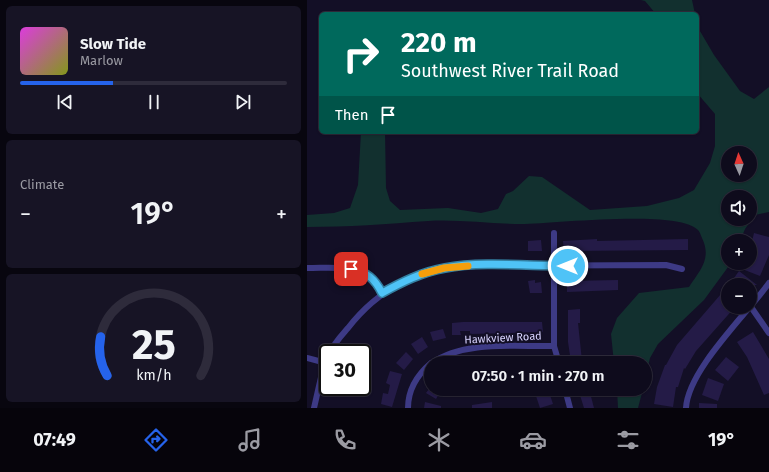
<!DOCTYPE html>
<meta charset="utf-8">
<style>
body{margin:0;font-family:"Fira Sans",sans-serif;background:#171425;color:#f1f3f6;height:100vh;display:flex;flex-direction:column;font-size:15px;white-space:nowrap}
*{box-sizing:border-box;margin:0}
p{font-size:13px;color:#9b9ba3}
.icon{flex:none;width:22px;height:22px;fill:none;stroke:currentColor;stroke-width:2;stroke-linecap:round;stroke-linejoin:round}
.map{position:relative;flex:1;overflow:hidden}
.sheet{display:flex;flex-direction:column;gap:6px;padding:6px;background:#08060f;width:307px}
.sheet>*{flex:none}
.banner{position:absolute;left:12px;top:12px;width:380px;height:122px;border-radius:6px;box-shadow:0 1px 3px #0004,0 0 0 1px #2e2b3b;background:#00695c;color:#fff;overflow:hidden}
.needle{width:26px;rotate:357deg}
.controls{position:absolute;left:414px;top:146px;display:grid;gap:8px}
.controls a{display:grid;place-items:center;width:36px;height:36px;border-radius:50%;background:#0e0b1c;box-shadow:0 1px 3px #0004,0 0 0 1px #2e2b3b;font-size:20px}
.speed{position:absolute;left:12px;top:344px;display:flex;gap:8px;font-size:20px;font-weight:700;text-align:center}
.speed>*{display:grid;place-content:center;width:52px;height:52px;border-radius:50%;background:#0e0b1c;box-shadow:0 1px 3px #0004,0 0 0 1px #2e2b3b;line-height:1}
.speed .limit{border:2px solid #111;border-radius:6px;background:#fff;color:#111}
.pin{position:absolute;display:grid;place-items:center;width:34px;height:34px;color:#fff;margin:-17px;border-radius:8px;box-shadow:0 2px 6px #0006}
.me{position:absolute;width:44px;margin:-22px;rotate:270deg;stroke-linejoin:round;filter:drop-shadow(0 0 3px #0008)}
.turn{display:flex;align-items:center;gap:14px;height:84px;padding:0 16px;font-size:18px}
.turn .icon{width:52px;height:52px;stroke-width:2.5}
.turn b{display:block;font-size:28px;line-height:34px}
.then{display:flex;align-items:center;height:38px;padding:0 16px;background:#0003;gap:8px;font-size:15px}
.big{font-size:30px;font-weight:600;line-height:1.1}
.sheet .tile{flex:1;display:flex;flex-direction:column;justify-content:center;gap:6px;min-width:0;padding:0 14px;border-radius:6px;background:#171425}
.sheet .dial{align-items:center;gap:0}
.dial svg{height:104px;overflow:visible;fill:none;stroke:#2e2b3b;stroke-width:7;stroke-linecap:round;text-anchor:middle}
.dial text{fill:#f1f3f6;stroke:none}
.song{display:flex;align-items:center;gap:12px}
.cover{width:48px;height:48px;border-radius:6px;background:linear-gradient(135deg,hsl(300 70% 55%),hsl(70 70% 35%))}
.played{height:4px;border-radius:2px;background:linear-gradient(90deg,#2563eb 35%,#2e2b3b 35%)}
.keys{display:flex;justify-content:space-around;direction:ltr}
.heat{display:flex;justify-content:space-between;align-items:center;font-size:22px;direction:ltr}
.trip{position:absolute;left:117px;top:356px;width:228px;height:40px;border-radius:20px;background:#0e0b1c;box-shadow:0 1px 3px #0004,0 0 0 1px #2e2b3b;font-weight:600;line-height:40px;text-align:center}
.tab-bar{display:flex;height:64px;justify-content:space-around;align-items:center;background:#06040b;color:#9b9ba3}
.tab-bar .icon{width:28px;height:28px}
.tab-bar .current{color:#2563eb}
.tab-bar b{font-size:18px;color:#f1f3f6}
main{display:flex;flex:1;min-height:0}
.map>svg:first-child{display:block}
.green{fill:#12302f;fill-rule:evenodd}
.building{fill:#241b47}
.lines{fill:none;stroke-linecap:round;stroke-linejoin:round}
.minor{stroke:#3d3a85;stroke-width:6}
.route-casing{stroke:#337fa1;stroke-width:10}
.route{stroke:#4fc3f7;stroke-width:7}
.slow{stroke:#f59e0b;stroke-width:7}
.labels{text-anchor:middle;dominant-baseline:central;stroke-width:4;stroke-linejoin:round;paint-order:stroke}
.street-label{font-size:11px;fill:#d9d4ff;stroke:#130f26}
</style>
<main>
<section class="sheet">
<div class="tile">
<div class="song"><i class="cover"></i><div><b>Slow Tide</b><p>Marlow</p></div></div>
<div class="played"></div>
<div class="keys"><svg class="icon" aria-label="previous" viewBox="0 0 24 24"><path d="M18 5L8 12l10 7zM5 5v14"/></svg><svg class="icon" aria-label="pause" viewBox="0 0 24 24"><path d="M8 5v14M16 5v14"/></svg><svg class="icon" aria-label="next" viewBox="0 0 24 24"><path d="M6 5l10 7-10 7zM19 5v14"/></svg></div>
</div>
<div class="tile"><p>Climate</p>
<div class="heat"><a>−</a><b class="big">19°</b><a>+</a></div>
</div>
<div class="tile dial"><svg viewBox="0 0 100 80">
<path d="M14 69A42 42 0 1 1 86 69"/>
<path d="M14 69A42 42 0 0 1 9 39" stroke="#2563eb"/>
<text x="50" y="56" font-size="32" font-weight="700">25</text>
<text x="50" y="72" font-size="11">km/h</text>
</svg></div>
</section>
<div class="map">
<svg width="462" height="408" viewBox="0 0 462 408">
<rect width="100%" height="100%" fill="#130f26"/>
<g class="green">
<path d="M334 0H385L388 14H349L338 1Z"/>
<path d="M390 26 407 55 433 91 447 99 462 87V212L448 215 438 229 433 241H421V263H424L397 300 351 344 343 358 338 379V363H307L304 334 310 318 332 293 382 287C393 270 405 259 395 238 394 236 393 232 391 230 370 209 246 224 214 224 183 224 151 219 121 221 80 224 40 227 0 227V215L27 213 43 208 51 185 54 132H78L79 188 83 201 93 210 141 208 174 213 191 209 199 194 206 191 222 176 235 177 283 210 340 206 372 198 387 190 403 163 408 146V114L390 93ZM421 153H443V175H421ZM421 197H443V219H421Z"/>
<path d="M310 389H336L331 408H311Z"/>
</g>
<g class="building">
<path d="M447 233 462 237V255L453 276 435 269 437 263H443V250Z"/>
<path d="M290 239V241L381 239V250L257 251 256 241Z"/>
<path d="M234 240 235 251H221V241Z"/>
<path d="M432 271 450 285H422Z"/>
<path d="M228 280V283L234 282 235 293H223L221 281Z"/>
<path d="M311 280V290L260 292V285H262V281Z"/>
<path d="M414 294 421 301V307H428L389 351 378 369 377 368 371 387H369L366 407 347 404 350 387 358 365H359L370 345Z"/>
<path d="M273 309V323H271L275 361 264 362 261 342V310Z"/>
<path d="M156 322H235L236 332 163 334V331H153L154 335H145V323Z"/>
<path d="M136 329 139 338 126 341 123 332Z"/>
<path d="M446 332 462 359V393L457 395 440 357 430 342Z"/>
<path d="M115 337 121 347 111 354 104 344Z"/>
<path d="M99 352 106 359 97 370 89 363Z"/>
<path d="M419 357 432 367 421 381 408 370Z"/>
<path d="M83 371 95 374 85 407 74 404 76 393 81 394 83 385 79 383Z"/>
<path d="M401 378 417 384 411 401 395 395Z"/>
<path d="M122 389H135L129 399 119 393Z"/>
<path d="M271 389H282L287 408H277Z"/>
<path d="M242 392 246 404 233 408 229 396Z"/>
<path d="M118 402 134 406V408H117Z"/>
<path d="M185 402V408H165V405Z"/>
<path d="M392 403 410 404V408H392Z"/>
</g>
<g class="lines">
<g class="minor">
<path d="M247 233V346L252 363"/>
<path d="M0 268C31 268 59 262 75 293"/>
<path d="M444 307 462 333"/>
<path d="M23 353C27 343 34 336 41 328 72 288 109 271 160 266L359 265 375 269"/>
<path d="M0 358 19 363"/>
<path d="M125 363C157 340 209 347 247 346"/>
<path d="M258 389 263 408"/>
<path d="M7 408 15 373 21 357"/>
<path d="M101 408C101 389 110 375 124 363"/>
<path d="M379 408C381 370 439 315 462 283"/>
</g>
</g>
<g class="lines">
<defs>
<path id="route" d="M44 269C60 272 68 279 75 293 95 282 115 272 138 268 174 261 223 266 261 266"/>
</defs>
<use href="#route" class="route-casing"/>
<use href="#route" class="route"/>
<path class="slow" d="M115 274 137 268 161 266"/>
</g>
<g class="labels">
<g class="street-label">
<text transform="translate(196 338) rotate(-3)">Hawkview Road</text>
</g>
</g>
</svg>
<div class="controls">
<a><svg class="needle" viewBox="-14 -14 28 28"><path d="M0-13l5 13h-10z" fill="#e53935"/><path d="M0 13l5-13h-10z" fill="#9b9ba3"/></svg></a>
<a><svg class="icon" aria-label="sound" viewBox="0 0 24 24"><path d="M4 9h4l5-4v14l-5-4H4zM17 9q2 3 0 6"/></svg></a>
<a>+</a>
<a>−</a>
</div>
<div class="speed"><div class="limit">30</div></div>
<div class="pin" style="left:44px;top:269px;background:#d93025"><svg class="icon" aria-label="arrive" viewBox="0 0 24 24"><path d="M6 21V4h12l-3 4 3 4H6"/></svg></div>
<svg class="me" style="left:261px;top:266px" viewBox="-20 -20 40 40"><circle r="17" fill="#4fc3f7" stroke="#fff" stroke-width="3"/><path d="M0-11L8 9 0 5-8 9z" fill="#fff"/></svg>
<div class="trip">07:50 · 1 min · 270 m</div>
<div class="banner">
<div class="turn"><svg class="icon" aria-label="right" viewBox="0 0 24 24"><path d="M7 20v-9h11M14 6l5 5-5 5"/></svg><div><b>220 m</b>Southwest River Trail Road</div></div>
<div class="then">Then<svg class="icon" aria-label="arrive" viewBox="0 0 24 24"><path d="M6 21V4h12l-3 4 3 4H6"/></svg></div>
</div>
</div>
</main>
<nav class="tab-bar">
<b>07:49</b>
<svg class="icon current" aria-label="directions" viewBox="0 0 24 24"><path d="M12 3l9 9-9 9-9-9zM9 14v-3h6M13 9l2 2-2 2"/></svg>
<svg class="icon" aria-label="music" viewBox="0 0 24 24"><path d="M9 18V5l10-2v13"/><circle cx="6" cy="18" r="3"/><circle cx="16" cy="16" r="3"/></svg>
<svg class="icon" aria-label="phone" viewBox="0 0 24 24"><path d="M5 4h4l2 5-3 2q2 4 5 5l2-3 5 2v4C11 20 4 13 5 4z"/></svg>
<svg class="icon" aria-label="climate" viewBox="0 0 24 24"><path d="M12 3v18M4 7l16 10M4 17L20 7"/></svg>
<svg class="icon" aria-label="car" viewBox="0 0 24 24"><path d="M5 17H2v-5l4-1 3-4h7l3 4 3 1v5h-3M9 17h6M6 11h13"/><circle cx="7" cy="17" r="2"/><circle cx="17" cy="17" r="2"/></svg>
<svg class="icon" aria-label="filters" viewBox="0 0 24 24"><path d="M4 7h16M4 17h16"/><circle cx="9" cy="7" r="2"/><circle cx="15" cy="17" r="2"/></svg>
<b>19°</b>
</nav>
